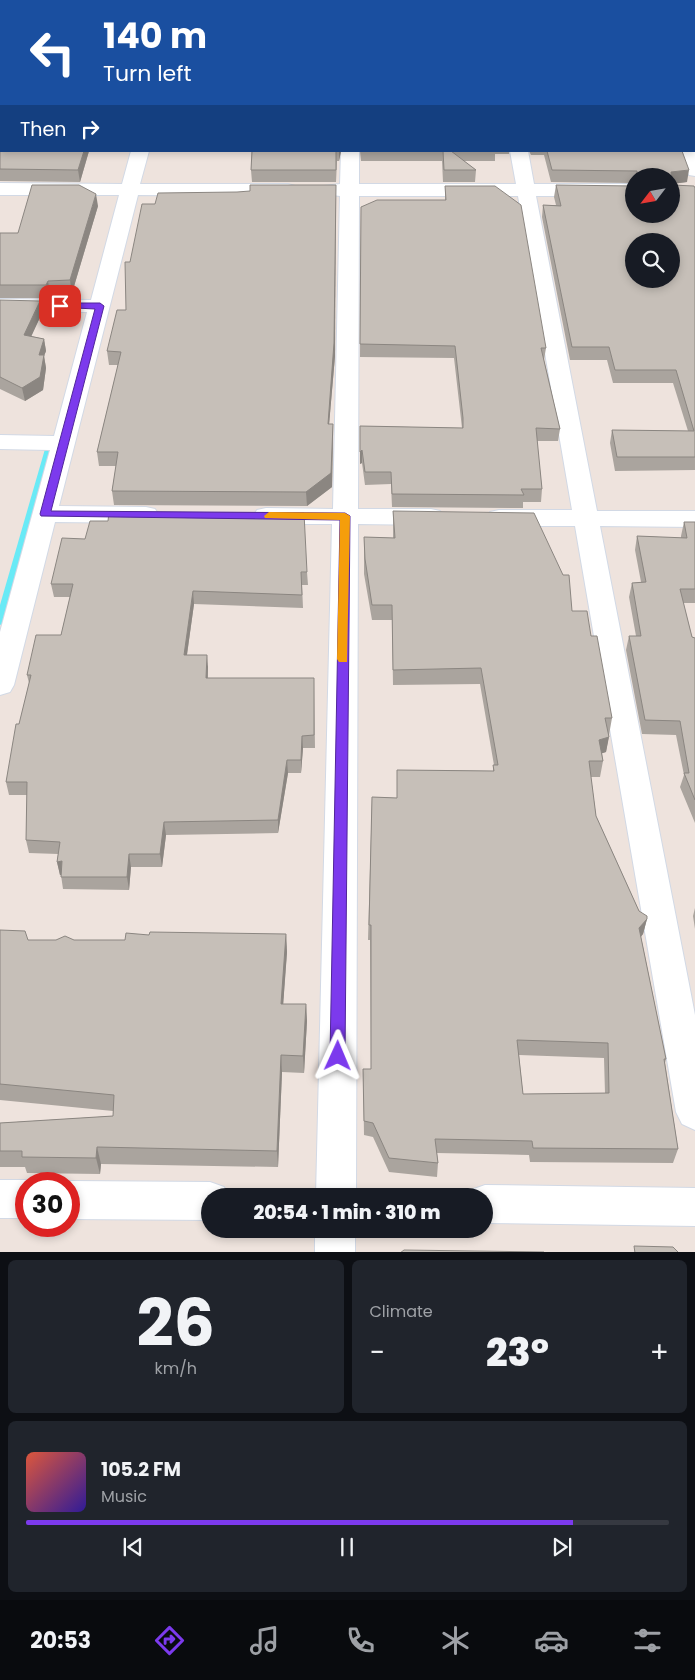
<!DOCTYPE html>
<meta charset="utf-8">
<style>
body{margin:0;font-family:Poppins,sans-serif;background:#20242c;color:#f1f3f6;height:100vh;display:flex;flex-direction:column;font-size:19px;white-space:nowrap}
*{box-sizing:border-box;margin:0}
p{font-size:16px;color:#9ea1a6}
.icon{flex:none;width:28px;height:28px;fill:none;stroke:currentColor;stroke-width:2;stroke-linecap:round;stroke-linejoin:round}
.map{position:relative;height:1252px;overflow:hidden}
.sheet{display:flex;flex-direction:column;gap:8px;padding:8px;background:#0d0f14;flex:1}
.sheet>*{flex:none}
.hud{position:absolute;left:0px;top:0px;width:695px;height:152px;box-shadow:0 2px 8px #0003;background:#1a4fa0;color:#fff;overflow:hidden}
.needle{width:32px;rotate:239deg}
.controls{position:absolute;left:625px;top:168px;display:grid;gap:10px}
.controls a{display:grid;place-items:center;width:55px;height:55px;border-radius:50%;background:#171b24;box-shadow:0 2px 8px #0003;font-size:25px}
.speed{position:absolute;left:15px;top:1172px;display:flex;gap:10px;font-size:25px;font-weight:700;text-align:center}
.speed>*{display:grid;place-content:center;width:65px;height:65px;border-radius:50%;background:#171b24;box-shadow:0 2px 8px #0003;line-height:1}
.speed .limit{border:8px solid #d22;background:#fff;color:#111}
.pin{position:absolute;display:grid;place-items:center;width:42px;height:42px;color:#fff;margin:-21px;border-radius:10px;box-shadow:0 2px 8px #0006}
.me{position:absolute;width:55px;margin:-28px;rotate:1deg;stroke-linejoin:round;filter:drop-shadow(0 0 4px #0008)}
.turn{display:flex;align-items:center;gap:18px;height:105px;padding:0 20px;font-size:22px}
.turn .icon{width:65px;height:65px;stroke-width:2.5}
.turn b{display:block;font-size:35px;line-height:42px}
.then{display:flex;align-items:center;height:48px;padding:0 20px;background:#0003;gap:10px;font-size:19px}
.big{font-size:38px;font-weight:800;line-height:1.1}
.sheet .card{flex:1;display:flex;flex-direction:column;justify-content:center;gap:8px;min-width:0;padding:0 18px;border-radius:8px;background:#20242c}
.sheet .dial{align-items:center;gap:0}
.dial b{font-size:65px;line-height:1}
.song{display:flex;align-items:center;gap:15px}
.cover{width:60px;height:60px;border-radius:8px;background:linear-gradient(135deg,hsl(10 70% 55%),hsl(250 70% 35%))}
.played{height:5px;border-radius:2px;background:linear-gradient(90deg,#7c3aed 85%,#363941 85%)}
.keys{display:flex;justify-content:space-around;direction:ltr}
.heat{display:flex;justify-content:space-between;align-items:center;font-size:28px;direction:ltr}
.sheet .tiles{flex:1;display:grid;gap:8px;grid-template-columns:1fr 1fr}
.card:last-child{grid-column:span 2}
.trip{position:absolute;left:201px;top:1188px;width:292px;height:50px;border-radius:25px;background:#171b24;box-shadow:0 2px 8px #0003;font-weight:800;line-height:50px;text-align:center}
.tabs{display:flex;height:80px;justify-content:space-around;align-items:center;background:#090b0e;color:#9ea1a6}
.tabs .icon{width:35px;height:35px}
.tabs .current{color:#7c3aed}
.tabs b{font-size:22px;color:#f1f3f6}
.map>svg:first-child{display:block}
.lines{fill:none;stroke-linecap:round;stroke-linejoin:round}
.stream{fill:#69eaf6;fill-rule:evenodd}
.minor-casing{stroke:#d2d9e5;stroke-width:2}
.minor{fill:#fff;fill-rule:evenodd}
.wall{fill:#aaa49e;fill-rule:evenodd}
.shaded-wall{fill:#8b8681}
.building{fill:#c6bfb8;stroke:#8b8681;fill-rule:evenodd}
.route{fill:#7c3aed;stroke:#51269a}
.slow{fill:#f59e0b}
</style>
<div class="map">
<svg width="695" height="1253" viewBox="0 0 695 1253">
<rect width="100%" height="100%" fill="#eee3dd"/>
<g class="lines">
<path class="stream" d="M49 446 53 449 5 622 0 625V605L45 449Z"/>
<defs>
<g id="minor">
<path d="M694 148 695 150V176L689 175 678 151H694Z"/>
<path d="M131 151H149L140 184H288L295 186 297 190 295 194 288 196 138 195 59 506 146 507 155 509 159 515 155 521 146 523 55 522 14 685 10 692 0 695V632L50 450 0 449V435L54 436 87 312 0 311V299L91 300 119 195H0V183L122 184Z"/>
<path d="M341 151H359V184H516L510 151H528L534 184H634V196H536L597 511H695V527L600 526 695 1015V1130L682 1124 676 1112 575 526H499L490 524 486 518 490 512 499 510H572L518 196H359L358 509H431L440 511 444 517 440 523 431 525 358 524 356 1196H316L332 524H266L257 522 253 516 257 510 266 508 333 509 340 196 324 194 322 190 324 186 340 184Z"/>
<path d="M0 1180H26L36 1184H26V1218H0Z"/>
<path d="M69 1181 210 1182 224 1187 228 1196H210V1220L69 1219V1184H61Z"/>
<path d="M485 1185 695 1188V1226L485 1223V1196H468L471 1190Z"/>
<rect x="315" y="1229" width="40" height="24"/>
</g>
</defs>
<use href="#minor" class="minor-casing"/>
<use href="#minor" class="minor"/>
</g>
<g class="wall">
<path d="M0 0H150V1H1V151H89L80 182 0 181V98L1 97V96H0V32H1Z"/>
<path d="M252 151H341L339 161H337L336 182H252L251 170Z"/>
<path d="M360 151H509V154H495V161H464L476 170 475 182H443L442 161H361Z"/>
<path d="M529 151H682L687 182 672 184V185L695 188V470L615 471 610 443 612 430 688 431 673 383H613L607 360H570L542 217 543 205H556L554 197 556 185 634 214 671 176H634V183L551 182 544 155H531Z"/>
<path d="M445 186 546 348 544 360 560 429 558 441H537L542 489 541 502H523V508L392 507 391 484 365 485 362 463 360 464V426L462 428 454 358 360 357 361 207 445 200Z"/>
<path d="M155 204 335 356 329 424 333 438 332 487 307 506 114 505 112 491 116 466H99L97 452 118 365H109L107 351 126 310 130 262Z"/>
<path d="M98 206 72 293H50L48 298H0V233H18Z"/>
<path d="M0 300 42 313 31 336 44 339 46 351 44 356 46 368 43 390 25 401 0 389Z"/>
<path d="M393 511 572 611 591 636 612 718 606 752 602 753 603 761 600 777H591L596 816 639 911 647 919 643 934 641 937 666 1059 665 1063 678 1149 673 1163 530 1162 529 1155 437 1153 438 1163 437 1177 389 1172 373 1137 364 1135 363 1069H371L370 940H368L372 797 397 798V770L493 771V765H494L480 684 393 685 392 620H372L364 574V537L393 538ZM519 1055 604 1058 605 1093 523 1094Z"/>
<path d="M684 522H695V603H683L692 637 695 638V823L680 787 684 775 676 735 642 734 626 650 629 636H636L629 597 632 583 641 582 635 550 637 536 681 538V536Z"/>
<path d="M307 572 308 585H302L303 608 194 604 187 655 208 667V678H314L315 748H303L301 773H288L278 833 166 835 162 867H131L129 890 63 889 61 875H60L57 862 58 854 29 853 26 840 27 795H9L6 782 29 683 27 675 61 635 70 597H54L51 584Z"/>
<path d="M695 908V929L693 916Z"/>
<path d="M0 930 28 940H125L149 935 286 934 287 952 283 1004H306L307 1021 304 1073 282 1072 278 1167 101 1164 100 1174 27 1173 25 1167H0V1123L113 1116V1111L0 1100Z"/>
</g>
<g class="shaded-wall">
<path d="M695 136V143L694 147V140Z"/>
<path d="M84 151H89L80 182 78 170Z"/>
<path d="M339 151H341L339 161Z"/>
<path d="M689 170 687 182 671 184V172Z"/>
<path d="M336 185 335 356 328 437V424Z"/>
<path d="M96 194 98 206 72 293 70 280Z"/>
<path d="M48 281 50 293 48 298 46 285Z"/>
<path d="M40 301 42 313 26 348 24 335Z"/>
<path d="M44 339 46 351 44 356 46 368 43 390 25 401 22 388 39 355Z"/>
<path d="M333 424 332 487 307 506 306 492Z"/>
<path d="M362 450V463L360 464V452Z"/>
<path d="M193 591 194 604 185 668 184 655Z"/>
<path d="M207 655 208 667 207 691 206 678Z"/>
<path d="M302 736 303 748 301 773V760Z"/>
<path d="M609 737 606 752 597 755 599 740Z"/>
<path d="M287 760 288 773 278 833V820Z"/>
<path d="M164 822 166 835 162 867 160 854Z"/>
<path d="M129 854 131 867 129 890 127 877Z"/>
<path d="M62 861 65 874 60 875 57 862Z"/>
<path d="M647 919 643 934 635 943 639 928Z"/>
<path d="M286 934 287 952 282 1021 281 1004Z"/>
<path d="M306 1004 307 1021 304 1073 303 1056Z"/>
<path d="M281 1055 282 1072 278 1167 277 1151Z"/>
<path d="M97 1147 101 1164 100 1174 96 1158Z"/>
</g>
<g class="building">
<path d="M0 0H146V1H1V151H84L78 170 0 169V98L1 97 0 85V32H1L0 24Z"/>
<path d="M195 0H695V136L694 138V1H195Z"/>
<path d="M252 151H336V170H251Z"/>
<path d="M443 151H451L476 170H444Z"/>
<path d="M547 151H682L689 170 671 172 672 185 694 186 695 188V457H617L612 430 694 431 676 370H615L609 347H572L543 205 561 206 556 185 634 186V214H671V176H637V171L552 170ZM634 241H671V279H634Z"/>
<path d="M32 185H79L96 194 70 280 48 281 46 285H0V233H18Z"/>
<path d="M250 185H336L334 343 328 424H333L331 473 306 492 112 491 118 452H97L121 352 107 351 117 310H126L125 262H130L142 204H155L158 193 237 192 250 191Z"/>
<path d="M445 186H495L521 205 546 348H541L560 429 536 428 542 489H521L524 495 392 494 391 472H365L362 450 360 452V426L463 428V418L455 346 360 344 361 207 377 200H446Z"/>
<path d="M0 300 40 301 24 335 44 339 39 355H44L40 377 22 388 0 377Z"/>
<path d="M393 511 534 513 563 575H569L572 611H587L591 636H597L612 718H605L609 737 599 740 603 761H589L596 816 639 911 647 916V919L639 928 666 1059H664L678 1149 533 1148 532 1141 435 1139 438 1163 389 1158 373 1123 364 1121 363 1069H371V925H369L372 797 397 798V770L494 771 493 765H498L481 668 393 670 392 605H372L365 559 364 537 395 538ZM517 1040 608 1043 609 1093 523 1094Z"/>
<path d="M109 512 304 513 307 572H301L302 595 193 591 184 655H207L206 678H314V735L302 736 301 760H287L278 820 164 822 160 854H129L127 877H61L62 861 57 862 60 842 26 840 27 782H6L16 724H19L31 675H27L36 635H61L73 584H51L62 538 85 539 90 521H108Z"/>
<path d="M684 522H695V589H680L692 637 695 638V800L684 773H689L680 721 645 720 629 636H641L632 583 646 582 637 536 687 538Z"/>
<path d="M0 930 25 931 28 940H56L65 936 74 940H125L126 933 149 935 150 932 286 934 281 1004H306L303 1056 281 1055 277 1151 97 1147 96 1158 22 1157V1151H0V1123L113 1116 114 1095 0 1084Z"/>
<path d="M634 1246 673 1247 679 1253H635Z"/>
<path d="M404 1250 544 1252V1253H400Z"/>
</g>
<path class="route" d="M60 303H100L104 306 51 511 345 513 350 516 345 1056 343 1061 338 1063 332 1061 330 1056 340 520 41 516 40 514 95 309 57 307 55 306Z"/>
<path class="slow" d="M269 512 345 513 350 516 347 662H339L337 659 340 520 265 518 264 516Z"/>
</svg>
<div class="controls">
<a><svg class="needle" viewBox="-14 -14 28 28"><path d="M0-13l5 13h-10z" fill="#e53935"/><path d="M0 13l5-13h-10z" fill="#9ea1a6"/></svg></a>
<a><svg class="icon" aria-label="search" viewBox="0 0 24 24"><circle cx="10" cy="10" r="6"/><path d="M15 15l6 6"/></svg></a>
</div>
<div class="speed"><div class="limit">30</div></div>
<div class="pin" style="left:60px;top:306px;background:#d93025"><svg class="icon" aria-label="arrive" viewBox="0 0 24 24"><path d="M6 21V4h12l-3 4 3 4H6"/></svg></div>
<svg class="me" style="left:338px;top:1056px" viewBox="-20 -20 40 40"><path d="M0-17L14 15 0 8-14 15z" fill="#7c3aed" stroke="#fff" stroke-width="4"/></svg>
<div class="trip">20:54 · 1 min · 310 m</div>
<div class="hud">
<div class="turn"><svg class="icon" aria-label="left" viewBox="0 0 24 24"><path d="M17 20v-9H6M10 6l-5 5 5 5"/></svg><div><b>140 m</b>Turn left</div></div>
<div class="then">Then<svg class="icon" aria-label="right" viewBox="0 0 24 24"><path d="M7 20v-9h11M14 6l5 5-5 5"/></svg></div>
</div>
</div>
<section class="sheet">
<div class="tiles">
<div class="card dial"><b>26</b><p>km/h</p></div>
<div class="card"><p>Climate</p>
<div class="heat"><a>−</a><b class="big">23°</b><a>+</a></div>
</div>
<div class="card">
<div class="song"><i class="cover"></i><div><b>105.2 FM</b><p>Music</p></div></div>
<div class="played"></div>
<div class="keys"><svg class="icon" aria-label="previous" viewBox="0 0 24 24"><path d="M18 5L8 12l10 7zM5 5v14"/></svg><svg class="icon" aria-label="pause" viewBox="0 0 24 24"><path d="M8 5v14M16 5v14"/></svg><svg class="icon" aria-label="next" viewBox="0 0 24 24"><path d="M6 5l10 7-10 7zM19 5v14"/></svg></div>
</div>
</div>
</section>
<nav class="tabs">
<b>20:53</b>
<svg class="icon current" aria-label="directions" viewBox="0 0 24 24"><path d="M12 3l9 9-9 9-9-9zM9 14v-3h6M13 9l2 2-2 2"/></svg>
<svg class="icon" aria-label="music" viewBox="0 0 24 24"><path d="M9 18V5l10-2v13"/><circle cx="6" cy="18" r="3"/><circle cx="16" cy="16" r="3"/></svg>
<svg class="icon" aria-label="phone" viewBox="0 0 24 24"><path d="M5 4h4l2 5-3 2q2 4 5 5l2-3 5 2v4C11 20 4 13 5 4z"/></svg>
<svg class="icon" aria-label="climate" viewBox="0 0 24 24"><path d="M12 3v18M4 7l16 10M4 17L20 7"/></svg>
<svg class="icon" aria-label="car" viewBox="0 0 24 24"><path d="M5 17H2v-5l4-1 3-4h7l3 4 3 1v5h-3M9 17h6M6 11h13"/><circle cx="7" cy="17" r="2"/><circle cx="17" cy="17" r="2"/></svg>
<svg class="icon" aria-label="filters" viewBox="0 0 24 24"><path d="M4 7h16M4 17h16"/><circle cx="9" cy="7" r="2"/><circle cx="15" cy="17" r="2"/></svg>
</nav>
